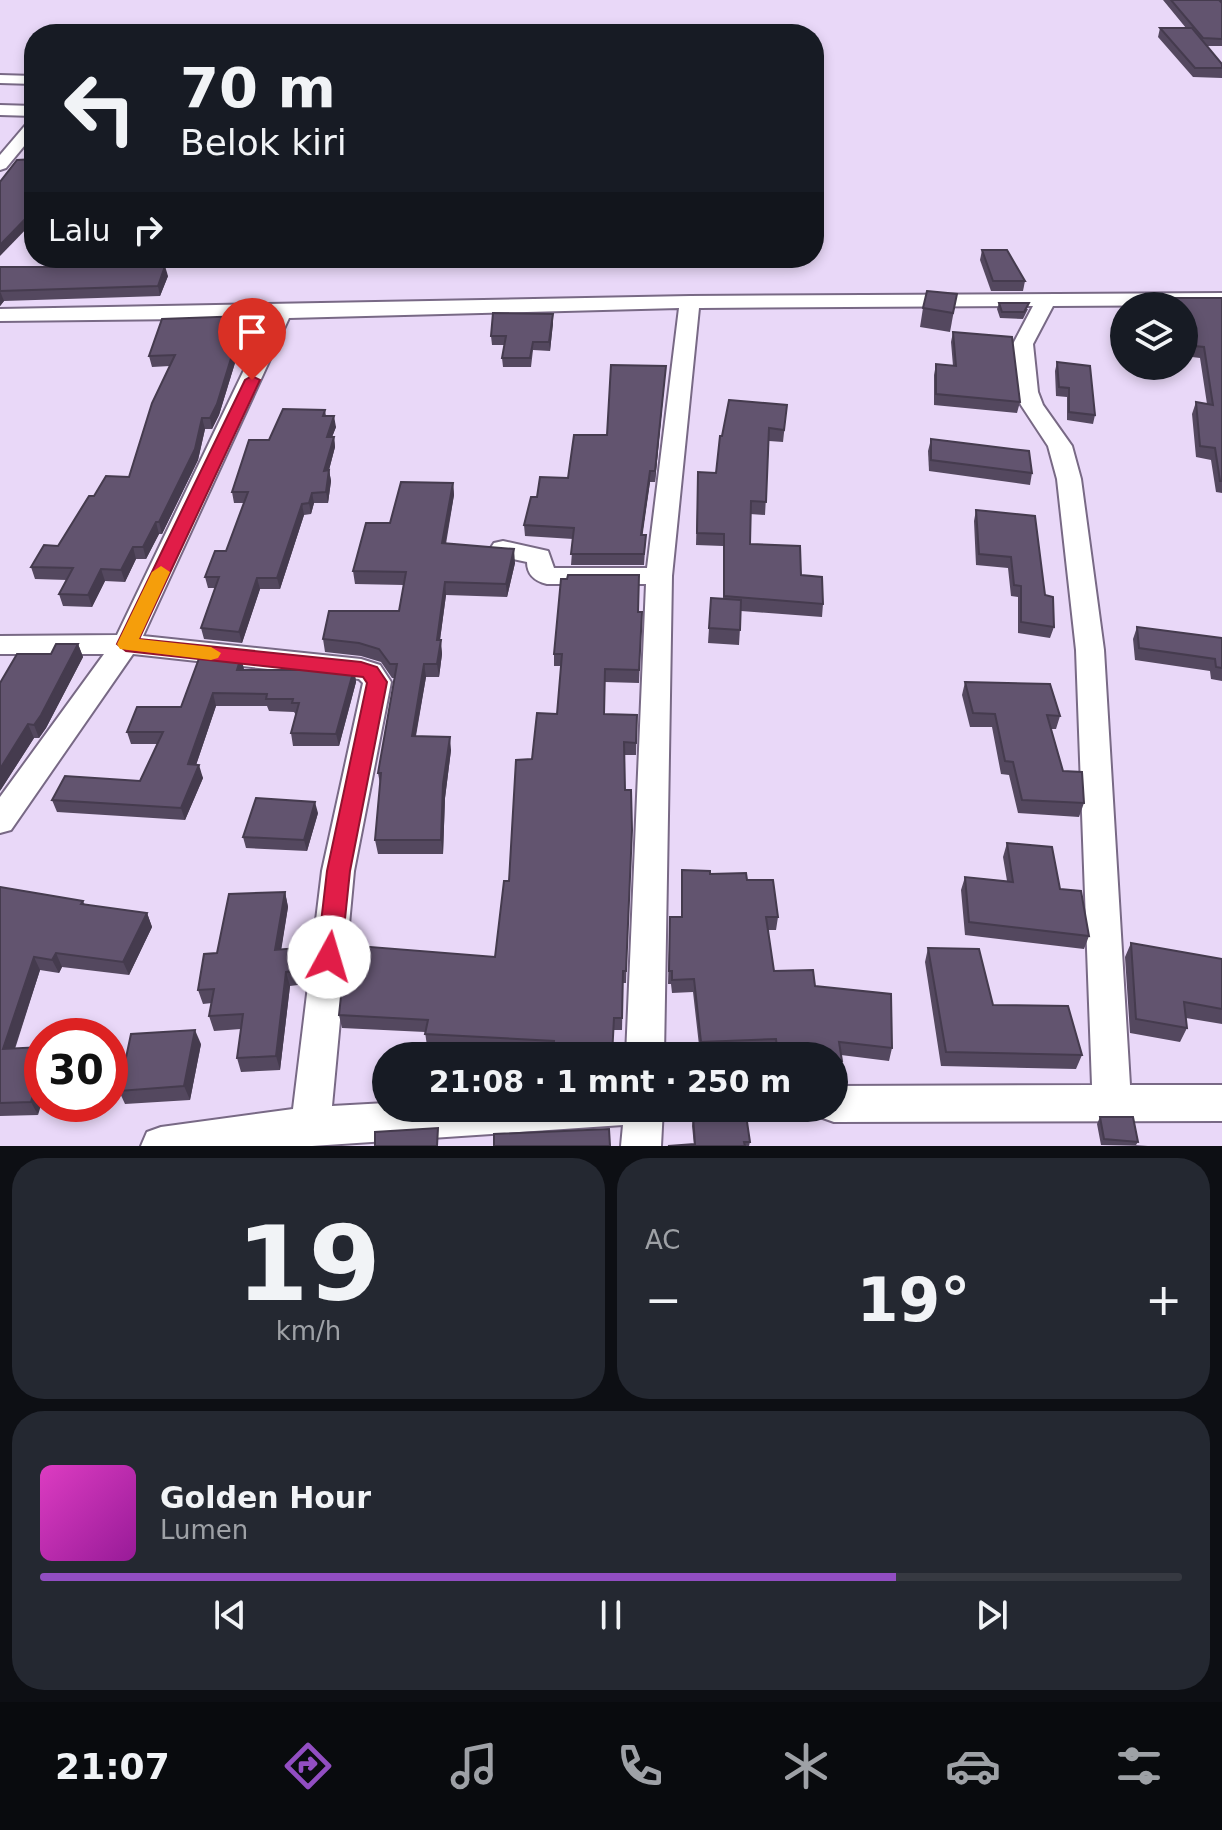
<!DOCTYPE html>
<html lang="id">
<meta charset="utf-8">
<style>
body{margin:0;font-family:"DejaVu Sans",sans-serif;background:#242831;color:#f1f3f6;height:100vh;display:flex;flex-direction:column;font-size:30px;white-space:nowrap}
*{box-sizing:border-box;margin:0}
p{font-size:26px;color:#9ea1a6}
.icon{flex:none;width:44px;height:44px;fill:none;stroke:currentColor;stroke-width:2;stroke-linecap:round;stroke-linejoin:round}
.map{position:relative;height:1146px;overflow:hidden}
.drawer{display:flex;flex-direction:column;gap:12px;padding:12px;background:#0d0f14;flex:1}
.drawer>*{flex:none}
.guide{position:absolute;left:24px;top:24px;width:800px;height:244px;border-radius:32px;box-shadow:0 4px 12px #0003;background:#171b24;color:#f1f3f6;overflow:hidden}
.tools{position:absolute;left:1110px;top:292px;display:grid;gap:16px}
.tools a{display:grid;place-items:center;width:88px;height:88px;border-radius:50%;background:#171b24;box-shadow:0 4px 12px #0003;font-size:40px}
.speed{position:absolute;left:24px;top:1018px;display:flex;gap:16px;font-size:40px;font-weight:700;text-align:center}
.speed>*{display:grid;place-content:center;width:104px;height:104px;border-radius:50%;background:#171b24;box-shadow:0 4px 12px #0003;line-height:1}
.speed .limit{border:12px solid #d22;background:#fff;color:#111}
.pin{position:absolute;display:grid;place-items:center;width:68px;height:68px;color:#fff;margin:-82px -34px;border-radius:50% 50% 50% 0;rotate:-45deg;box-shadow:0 0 8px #0007}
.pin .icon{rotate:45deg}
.me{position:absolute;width:88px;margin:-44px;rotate:6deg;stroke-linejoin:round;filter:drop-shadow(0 0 6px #0008)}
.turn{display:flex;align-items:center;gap:28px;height:168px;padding:0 24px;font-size:36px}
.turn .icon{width:104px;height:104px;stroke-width:2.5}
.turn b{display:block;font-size:56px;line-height:68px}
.then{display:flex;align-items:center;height:76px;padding:0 24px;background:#0003;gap:16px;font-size:30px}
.big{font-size:60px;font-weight:700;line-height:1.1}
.drawer .tile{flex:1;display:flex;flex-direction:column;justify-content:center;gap:12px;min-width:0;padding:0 28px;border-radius:32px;background:#242831}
.drawer .dial{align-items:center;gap:0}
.dial b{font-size:104px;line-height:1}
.song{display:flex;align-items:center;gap:24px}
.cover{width:96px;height:96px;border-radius:12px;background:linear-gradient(135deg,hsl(310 70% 55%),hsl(300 70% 35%))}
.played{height:8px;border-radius:4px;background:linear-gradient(90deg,#924ec2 75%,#363941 75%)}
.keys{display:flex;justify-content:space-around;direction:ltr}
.heat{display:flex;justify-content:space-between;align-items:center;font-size:44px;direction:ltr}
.drawer .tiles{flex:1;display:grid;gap:12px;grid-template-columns:1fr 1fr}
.tile:last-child{grid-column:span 2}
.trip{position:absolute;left:372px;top:1042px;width:476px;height:80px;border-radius:40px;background:#171b24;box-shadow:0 4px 12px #0003;font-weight:700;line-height:80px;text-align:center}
.dock{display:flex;height:128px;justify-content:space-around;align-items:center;background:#090b0e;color:#9ea1a6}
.dock .icon{width:56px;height:56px}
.dock .on{color:#924ec2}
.dock b{font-size:36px;color:#f1f3f6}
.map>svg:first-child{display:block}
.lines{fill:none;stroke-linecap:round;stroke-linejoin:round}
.minor-casing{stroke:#786985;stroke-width:4}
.minor{fill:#fff;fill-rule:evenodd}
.wall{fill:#54485f}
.shaded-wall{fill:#453b4e}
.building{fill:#62546f;stroke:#453b4e;stroke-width:2}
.route{fill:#e11d48;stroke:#92132f;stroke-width:2}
.slow{fill:#f59e0b}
</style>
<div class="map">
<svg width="1222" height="1146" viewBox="0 0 1222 1146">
<rect width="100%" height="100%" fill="#e9d8f8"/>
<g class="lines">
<defs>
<g id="minor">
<path d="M0 75 34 76V84L0 83Z"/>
<path d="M0 105 34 106V116L0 115Z"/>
<path d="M34 119V134L6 168 0 170V155L29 121Z"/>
<path d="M1222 293V305L1053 306 1033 344 1038 392 1043 405 1072 446 1081 479 1104 650 1130 1085H1222V1121L834 1122 820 1117 817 1108H834V1086L1092 1085 1076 650 1057 479 1048 446 1021 405 1016 392 1013 344 1033 306 699 308 672 576 664 1056H626L646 584H547C535 581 527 575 527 562L494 555 490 549 494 543 503 541 548 551 554 568H647L679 308 289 318 143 636 361 659 380 665 391 682 354 871 332 1106 386 1103V1108H663L661 1146H621L623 1125 312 1146H141L147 1132 161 1127 293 1109 322 871 363 683 359 679 133 654 11 830 0 833V797L104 654H0V636L117 635 269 318 0 321V309L690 296Z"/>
</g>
</defs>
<use href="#minor" class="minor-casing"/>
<use href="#minor" class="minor"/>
</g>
<g class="wall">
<path d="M1163 0H1222V46H1207L1222 64V78L1193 77 1158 37 1160 28H1186Z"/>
<path d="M982 250 1025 281 1023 291H991L980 260Z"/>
<path d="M64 258H137L138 262 135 267 168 276 160 296 4 301 0 306V267H58Z"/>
<path d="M957 294 950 332 920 327 923 308Z"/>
<path d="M1170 298H1222V493L1216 492 1211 460 1196 457 1192 414 1196 402 1207 404 1200 358 1184 356V306H1132L1133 301 1168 305Z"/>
<path d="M999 303 1028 309 1023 319 1000 318 997 309Z"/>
<path d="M553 314V323L550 351 533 350 531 367H503L502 358 505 345H492L491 336Z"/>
<path d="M244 316 246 327 219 415 212 429H205L198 460 162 534H159L146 559H136L125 582 105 581 92 607 63 606 59 594 67 580 35 579 31 567 58 546 94 496 129 477 170 366 152 367 149 356Z"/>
<path d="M953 332 1020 402 1017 413 934 405V375L936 364 953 366 951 342Z"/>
<path d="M1057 362 1095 415 1093 424 1067 420V397L1056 396 1055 371Z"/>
<path d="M666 366 655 482H650L642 535H646L644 565H571L573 539 525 536 524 525 607 435Z"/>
<path d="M787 405 783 442 769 441 765 515 750 514V544L801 575 823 604 822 617 741 611 739 645 708 643 711 598 723 599V546L696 545 698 472 716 473 722 436Z"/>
<path d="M325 410 326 416 336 427 332 437H334L335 447 329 470 331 481 328 503H314L311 514 304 515 280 589H260L242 643 204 639 201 628 215 588H208L205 577 226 551 244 503H234L232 492 269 440Z"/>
<path d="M931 439 1032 473 1030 485 929 471 928 451Z"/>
<path d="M453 483 454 495 446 544 515 563 507 597 446 595 440 640 442 654 439 677H426L416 736 451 750 445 798 443 854H378L375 840 380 784 378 773 395 678H392L381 662 361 656 325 652 323 639 399 611 404 585 355 584 353 571 390 523Z"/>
<path d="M976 510 1045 595 1054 627 1050 638 1018 633V597L1011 596 1008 568 976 565 974 521Z"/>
<path d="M638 612H642L639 683 605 682V714L637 715 636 755H624L625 790H631L626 983H623L622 1030H614L553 1053 427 1046 425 1032 342 1028 339 1015 351 977 495 957 532 759 557 714 561 666H554V654Z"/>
<path d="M1137 627 1222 638V681L1211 679 1210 671 1135 660 1133 639Z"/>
<path d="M78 644 83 657 46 728 39 738H34L0 791 51 654Z"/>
<path d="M354 669 356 682 339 746H293L291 733 296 715 294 712 269 711 267 706H216L196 765 203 778 185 820 57 812 52 800 140 781 157 744H131L127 732 181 707 244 670Z"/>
<path d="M965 682 1060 716 1056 729H1051L1063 771 1084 803 1079 817 1018 813 1009 775 1001 774 992 727H970L962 695Z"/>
<path d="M318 813 307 851 246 848 243 837Z"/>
<path d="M1007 843 1060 889 1089 936 1084 949 965 935 961 890 965 877 1007 881 1003 857Z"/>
<path d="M682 870 747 880 778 917 776 930H768L774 971 815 986 892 1048 889 1061 841 1055 842 1061 840 1074H834V1056H774V1052L700 1054 693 992 672 993 671 984H668L670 917H681Z"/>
<path d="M0 887 83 901 85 905 147 913 152 927 129 975 62 967 59 973 40 970 15 1049 38 1115 0 1116Z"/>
<path d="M285 892 288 907 281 949 297 948 301 963 298 985 290 986 280 1070 241 1072 237 1058 241 1029 214 1031 209 1016 212 1003 203 1004 198 990 217 953Z"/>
<path d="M1131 943 1222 959V1024L1186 1018 1187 1028 1180 1042 1130 1033 1125 957Z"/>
<path d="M928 948 993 1005 1082 1055 1076 1069 941 1066 925 962Z"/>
<path d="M201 1044 190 1100 125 1104 119 1091Z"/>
<path d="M693 1116 750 1142 749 1146H667L694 1145 692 1126Z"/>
<path d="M1100 1117 1138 1142 1136 1145 1148 1146 1101 1145 1097 1124Z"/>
</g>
<g class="shaded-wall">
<path d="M34 210V221L0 256V245Z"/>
<path d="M132 258H137L138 262 130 277 127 267Z"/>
<path d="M165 266 168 276 160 296 158 286Z"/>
<path d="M0 291 4 301 0 306Z"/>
<path d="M553 314V323L550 351 549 342Z"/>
<path d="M244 316 246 327 219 415 212 429 210 418Z"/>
<path d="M666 366 665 376 655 482V471Z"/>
<path d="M334 416 336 427 328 447 327 437Z"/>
<path d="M202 418 205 429 198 460 162 534 159 522Z"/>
<path d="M334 437 335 447 326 481 324 471Z"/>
<path d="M329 470 331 481 328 503 326 492Z"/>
<path d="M650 471V482L641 546V535Z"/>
<path d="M453 483 454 495 443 556 442 543Z"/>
<path d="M312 493 314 503 311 514 309 503Z"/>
<path d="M302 504 304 515 280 589 277 578Z"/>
<path d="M156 522 159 534 146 559 143 547Z"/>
<path d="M133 547 136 559 125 582 121 570Z"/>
<path d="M514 549 515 563 507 597 506 584Z"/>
<path d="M101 569 105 581 92 607 88 595Z"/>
<path d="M257 578 260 589 242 643 239 632Z"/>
<path d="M445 582 446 595 438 654 437 640Z"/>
<path d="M441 640 442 654 439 677 437 664Z"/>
<path d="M78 644 83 657 46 728 39 738 34 725Z"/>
<path d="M241 657 244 669 240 682 237 670Z"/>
<path d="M424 664 426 677 413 750 412 736Z"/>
<path d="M354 669 356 682 339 746 336 734Z"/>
<path d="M213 693 216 706 192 777 188 764Z"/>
<path d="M28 724 34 738 0 791V769Z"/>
<path d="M450 737 451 750 445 798 443 854 441 840 443 784Z"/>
<path d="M199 765 203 778 185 820 181 808Z"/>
<path d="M315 802 318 813 307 851 304 840Z"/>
<path d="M285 892 288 907 279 964 275 950Z"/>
<path d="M147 913 152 927 129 975 123 962Z"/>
<path d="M297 948 301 963 298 985 294 971Z"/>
<path d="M56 953 62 967 59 973 52 960Z"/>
<path d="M34 957 40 970 10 1062 3 1049Z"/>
<path d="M286 972 290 986 280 1070 276 1056Z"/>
<path d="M195 1030 201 1044 190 1100 184 1086Z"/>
<path d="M42 1066V1102L38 1115 31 1102Z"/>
</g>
<g class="building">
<path d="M1171 0H1222H1219L1222 3V39L1203 38Z"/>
<path d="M1160 28H1192L1222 64V68H1195Z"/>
<path d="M34 159V210L0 245V182L17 160Z"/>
<path d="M982 250H1007L1025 281H993Z"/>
<path d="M64 258H132L127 267 165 266 158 286 0 291V267H58Z"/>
<path d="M927 291 957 294 953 313 923 308Z"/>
<path d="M1170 298H1222V481H1220L1215 448 1200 446 1196 402 1213 405 1204 347 1184 345V306H1175Z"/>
<path d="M1133 301 1174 306H1135Z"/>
<path d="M999 303H1029L1024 312H1002Z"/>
<path d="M493 313 553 314 549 342H533L530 358H502L506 336H491Z"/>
<path d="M244 316 217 404 210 418H202L195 449 159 522H156L143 547H133L121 570 101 569 88 595 59 594 73 568 31 567 44 545 58 546 89 496H94L106 476 129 477 152 403 175 355 149 356 162 319Z"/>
<path d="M953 332 1012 337 1020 402 936 394V364L956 366Z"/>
<path d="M1057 362 1090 366 1095 415 1069 412V388L1059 387Z"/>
<path d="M611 365 666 366 655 471H650L641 535H646L644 554H571L574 528 524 525 531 497H537L540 477 568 478 574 435H607Z"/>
<path d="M729 400 787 405 784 430 769 428 766 502 751 501 750 544 800 546 801 575 822 577 823 604 724 596V534L697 533 698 472 716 473 720 436H722Z"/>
<path d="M283 409 325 410 323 416H334L327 437H334L324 471 329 470 326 492 312 493 309 503 302 504 277 578H257L239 632 201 628 219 577H205L215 551H226L248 492H232L249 440H269Z"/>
<path d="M931 439 1029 451 1032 473 931 460Z"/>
<path d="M401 482 453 483 442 543 514 549 506 584 445 582 437 640H441L437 664H424L412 736 450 737 443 784 441 840H375L381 773H378L397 664H390L379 649 359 643 323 639 329 611H399L406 572 353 571 366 523H390Z"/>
<path d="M976 510 1035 516 1045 595 1053 597 1054 627 1021 622V586L1014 585 1011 557 979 554Z"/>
<path d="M568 575H639L638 612H642L639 670 605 669 604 714 637 715 636 743 624 742 625 790H631L632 830 626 971H623L622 1018H614L612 1056H553L554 1041 425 1034 428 1020 339 1015 343 977H351L358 946 495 957 504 881H509L516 760 532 759 537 713 557 714 562 654H554L561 579H567Z"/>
<path d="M711 598 741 600 740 630 709 628Z"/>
<path d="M1137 627 1222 638V668L1216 667 1215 659 1139 648Z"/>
<path d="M56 644H78L41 715 34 725 28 724 0 769V683L17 654H51Z"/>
<path d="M201 653 241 657 237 670H301L316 668 317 665 354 669 336 734 291 733 299 703H292L293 699H266L267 694 213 693 188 764 199 765 181 808 52 800 65 776 140 781 163 732H127L137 707H181Z"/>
<path d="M965 682 1050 684 1060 716 1047 715 1063 771 1082 772 1084 803 1022 800 1013 762 1005 761 995 714 973 713Z"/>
<path d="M256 798 315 802 304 840 243 837Z"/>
<path d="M1007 843 1052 847 1060 889 1081 891 1089 936 969 922 965 877 1013 882Z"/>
<path d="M682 870 710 871V874L746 873 747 880H773L778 917H766L774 971 813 970 815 986 891 994 892 1048 839 1042 842 1061H834V1056H778L776 1039 701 1042 694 979 672 980V971H669L670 917H682Z"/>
<path d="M0 887 83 901 81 904 147 913 123 962 56 953 52 960 34 957 3 1049 42 1047V1066L31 1102 0 1103Z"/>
<path d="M285 892 275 950 297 948 294 971 286 972 276 1056 237 1058 243 1014 209 1016 214 989 198 990 204 954 217 953 229 894Z"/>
<path d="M1131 943 1222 959V1009L1184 1002 1187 1028 1136 1019Z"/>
<path d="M928 948 979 949 993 1005 1068 1006 1082 1055 946 1052Z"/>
<path d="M195 1030 184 1086 119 1091 131 1034Z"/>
<path d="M746 1115 750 1142H744L745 1146H668L695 1144 693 1116Z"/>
<path d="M1100 1117H1133L1138 1142 1104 1139Z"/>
<path d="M438 1128 437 1146H375V1132Z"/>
<path d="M609 1129 610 1146H494V1134Z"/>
</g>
<path class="route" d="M252 376 260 380 139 639 361 662 377 667 387 682 350 871 341 957 338 964 329 968 320 964 317 957 327 871 367 683 363 677 126 651 117 644 245 380Z"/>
<path class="slow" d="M161 566 170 572 139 639 211 647 221 653 218 658 211 660 120 649 117 644 152 572Z"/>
</svg>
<div class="tools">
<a><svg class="icon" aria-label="layers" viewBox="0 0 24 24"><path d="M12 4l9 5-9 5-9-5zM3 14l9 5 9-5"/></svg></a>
</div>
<div class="speed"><div class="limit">30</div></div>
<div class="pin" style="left:252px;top:380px;background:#d93025"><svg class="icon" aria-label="arrive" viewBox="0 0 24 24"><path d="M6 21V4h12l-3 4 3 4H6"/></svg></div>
<svg class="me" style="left:329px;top:957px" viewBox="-20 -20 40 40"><circle r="19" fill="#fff"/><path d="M0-13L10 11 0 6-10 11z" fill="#e11d48"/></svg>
<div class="trip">21:08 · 1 mnt · 250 m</div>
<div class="guide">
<div class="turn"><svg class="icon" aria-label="left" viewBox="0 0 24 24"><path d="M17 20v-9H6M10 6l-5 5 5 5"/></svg><div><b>70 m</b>Belok kiri</div></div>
<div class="then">Lalu<svg class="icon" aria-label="right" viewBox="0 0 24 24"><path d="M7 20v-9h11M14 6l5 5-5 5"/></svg></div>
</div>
</div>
<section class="drawer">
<div class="tiles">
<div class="tile dial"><b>19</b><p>km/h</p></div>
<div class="tile"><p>AC</p>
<div class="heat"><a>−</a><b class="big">19°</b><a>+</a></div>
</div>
<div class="tile">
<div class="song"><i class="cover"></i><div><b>Golden Hour</b><p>Lumen</p></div></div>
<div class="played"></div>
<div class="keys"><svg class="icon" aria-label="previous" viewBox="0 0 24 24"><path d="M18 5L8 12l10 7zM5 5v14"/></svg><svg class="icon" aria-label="pause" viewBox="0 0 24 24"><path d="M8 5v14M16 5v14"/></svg><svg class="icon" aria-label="next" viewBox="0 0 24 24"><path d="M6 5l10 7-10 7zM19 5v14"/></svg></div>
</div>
</div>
</section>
<nav class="dock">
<b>21:07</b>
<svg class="icon on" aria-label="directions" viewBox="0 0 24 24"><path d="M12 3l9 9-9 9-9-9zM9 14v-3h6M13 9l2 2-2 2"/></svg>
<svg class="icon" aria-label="music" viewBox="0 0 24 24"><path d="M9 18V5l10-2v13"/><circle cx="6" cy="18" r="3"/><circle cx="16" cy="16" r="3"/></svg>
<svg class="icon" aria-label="phone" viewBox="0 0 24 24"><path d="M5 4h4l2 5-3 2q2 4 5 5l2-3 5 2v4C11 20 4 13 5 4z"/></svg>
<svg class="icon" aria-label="climate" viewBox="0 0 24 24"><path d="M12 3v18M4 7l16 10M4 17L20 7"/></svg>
<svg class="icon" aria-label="car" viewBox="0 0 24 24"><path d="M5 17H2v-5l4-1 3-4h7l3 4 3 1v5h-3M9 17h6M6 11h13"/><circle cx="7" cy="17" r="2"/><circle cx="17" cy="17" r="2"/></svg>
<svg class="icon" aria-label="filters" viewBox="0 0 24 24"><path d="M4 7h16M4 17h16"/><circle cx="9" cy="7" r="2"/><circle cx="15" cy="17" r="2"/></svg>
</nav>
